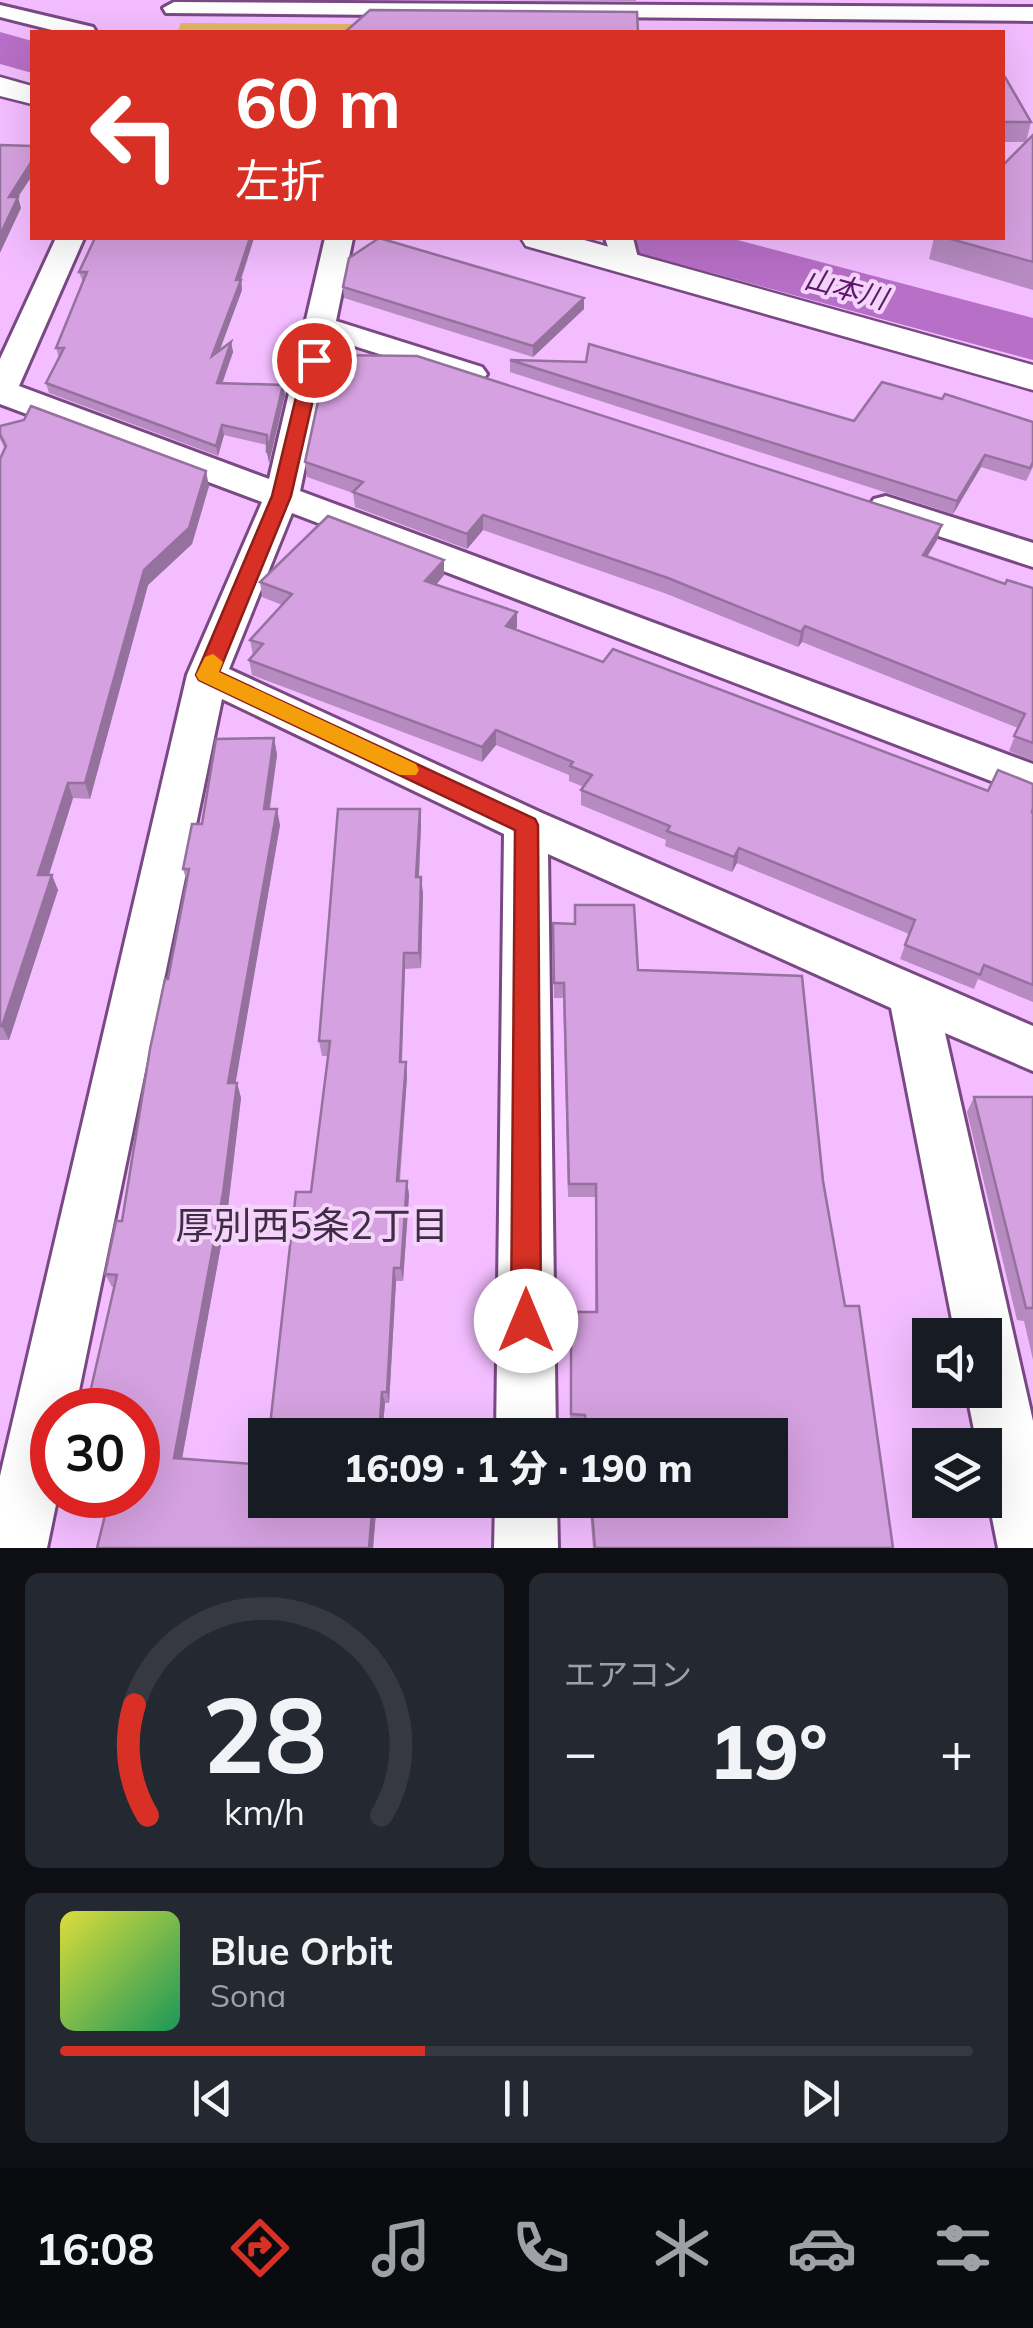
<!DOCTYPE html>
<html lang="ja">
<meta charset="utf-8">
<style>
body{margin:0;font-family:Mulish,"Noto Sans JP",sans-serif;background:#242831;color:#f1f3f6;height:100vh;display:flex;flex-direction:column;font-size:38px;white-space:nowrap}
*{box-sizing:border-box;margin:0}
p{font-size:32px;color:#9ea1a6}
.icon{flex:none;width:55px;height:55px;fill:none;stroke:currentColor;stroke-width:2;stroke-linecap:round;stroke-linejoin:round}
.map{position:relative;height:1548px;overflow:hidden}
.side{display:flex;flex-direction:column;gap:25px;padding:25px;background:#0d0f14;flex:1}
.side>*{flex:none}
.hud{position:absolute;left:30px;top:30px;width:975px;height:210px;border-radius:0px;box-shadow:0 10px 40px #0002;background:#d93025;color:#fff;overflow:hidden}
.controls{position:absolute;left:912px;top:1318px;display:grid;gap:20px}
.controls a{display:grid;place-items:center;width:90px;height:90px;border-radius:0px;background:#171b24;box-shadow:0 10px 40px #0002;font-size:50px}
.speed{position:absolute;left:30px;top:1388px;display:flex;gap:20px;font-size:50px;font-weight:700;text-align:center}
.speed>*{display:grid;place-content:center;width:130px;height:130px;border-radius:50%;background:#171b24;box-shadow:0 10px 40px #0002;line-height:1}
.speed .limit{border:15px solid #d22;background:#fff;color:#111}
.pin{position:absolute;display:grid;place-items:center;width:85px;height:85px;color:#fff;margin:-42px;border:5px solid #fff;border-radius:50%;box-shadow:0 2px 10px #0007}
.me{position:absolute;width:110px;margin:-55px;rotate:0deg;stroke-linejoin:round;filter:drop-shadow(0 0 8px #0008)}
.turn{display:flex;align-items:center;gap:35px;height:210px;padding:0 40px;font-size:45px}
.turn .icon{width:130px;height:130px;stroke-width:2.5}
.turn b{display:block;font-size:70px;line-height:85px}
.big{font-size:75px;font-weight:800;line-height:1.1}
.side .tile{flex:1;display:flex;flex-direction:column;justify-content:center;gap:15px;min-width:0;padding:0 35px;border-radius:15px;background:#242831}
.side .dial{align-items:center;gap:0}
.dial svg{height:260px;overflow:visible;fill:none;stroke:#363941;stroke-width:7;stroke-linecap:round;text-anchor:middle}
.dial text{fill:#f1f3f6;stroke:none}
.song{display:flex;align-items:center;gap:30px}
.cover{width:120px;height:120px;border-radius:15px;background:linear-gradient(135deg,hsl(60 70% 55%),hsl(150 70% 35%))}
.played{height:10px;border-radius:5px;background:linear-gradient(90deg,#d93025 40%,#363941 40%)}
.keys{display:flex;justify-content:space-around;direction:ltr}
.heat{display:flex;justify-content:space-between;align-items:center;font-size:55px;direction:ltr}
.side .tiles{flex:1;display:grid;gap:25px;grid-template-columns:1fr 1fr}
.tile:last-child{grid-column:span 2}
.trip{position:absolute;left:248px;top:1418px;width:540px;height:100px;border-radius:0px;background:#171b24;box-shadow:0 10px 40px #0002;font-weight:800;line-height:100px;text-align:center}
.dock{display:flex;height:160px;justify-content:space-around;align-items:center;background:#090b0e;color:#9ea1a6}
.dock .icon{width:70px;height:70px}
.dock .active{color:#d93025}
.dock b{font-size:45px;color:#f1f3f6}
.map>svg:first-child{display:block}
.green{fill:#e4b666}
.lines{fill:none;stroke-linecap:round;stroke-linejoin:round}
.river{fill:#b86fc7;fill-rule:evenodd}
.street-casing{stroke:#794983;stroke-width:6}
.secondary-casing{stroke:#794983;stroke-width:5}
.street{fill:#fff;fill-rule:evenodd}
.secondary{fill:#fff;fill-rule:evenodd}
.wall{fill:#b78ac1}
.shaded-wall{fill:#95719d}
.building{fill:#d5a1e0;stroke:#95719d;stroke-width:2.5}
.route{fill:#d93025;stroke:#8d1f18;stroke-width:2.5}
.slow{fill:#f59e0b}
.labels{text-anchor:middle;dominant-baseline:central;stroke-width:8;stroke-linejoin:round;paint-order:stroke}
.far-water-label{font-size:28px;font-style:italic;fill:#5b1768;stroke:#f4d4fb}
.near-neighbourhood-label{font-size:38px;fill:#412c46;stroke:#f4d4fb}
</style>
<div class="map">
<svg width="1033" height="1548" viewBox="0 0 1033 1548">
<rect width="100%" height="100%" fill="#f3bdff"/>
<path class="green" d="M181 23 359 24 349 32H177Z"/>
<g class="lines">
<g class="river">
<path d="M0 32 32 41V73L0 64Z"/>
<path d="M626 238H730L1033 318V360L635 252Z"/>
</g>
<defs>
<g id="street">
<path d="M174 2 1033 7V21L166 13 163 8Z"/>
<path d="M0 5 93 27 96 32H60L0 17Z"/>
<path d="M56 238H84L19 386 269 479 325 238H353L336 321 482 367 487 374 482 381 471 383 332 339 300 491 1033 764V797L292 513 229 669 542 813 1033 1026V1071L945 1033 1033 1421V1548H998L985 1482V1445H977L966 1390H985V1335H955L891 1008 548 854 556 1435H496L504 834 222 699 75 1410H52V1495H58L47 1548H0V1476L187 675 262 502 0 404V359Z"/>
<path d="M605 238H633L639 262 635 268H615Z"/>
<path d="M886 496 1033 543V567L874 515 868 507 874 499Z"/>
<path d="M495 1500H557L558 1548H494Z"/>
</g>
<g id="secondary">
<path d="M0 77 32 86V104L0 96Z"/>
<path d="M521 238H577L1033 365V390L526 246Z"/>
</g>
</defs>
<use href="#street" class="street-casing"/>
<use href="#secondary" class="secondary-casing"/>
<use href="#street" class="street"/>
<use href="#secondary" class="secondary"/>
</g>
<g class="wall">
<path d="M448 0H636V1Z"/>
<path d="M1002 77 1031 122 1026 142H1002Z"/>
<path d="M1033 135V290L929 259 934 238H1002Z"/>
<path d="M254 238 241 280 242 290 219 350 231 342 233 352 222 383 285 395 269 463 267 445 224 435 218 456 49 393 46 383 59 358 56 348 83 282 79 272Z"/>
<path d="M343 287 584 309 533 357 344 298Z"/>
<path d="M510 360 854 421 942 399 1033 422V467L1026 481 981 467 953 514 510 372Z"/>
<path d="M0 426 209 486 192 544 148 585 90 799 73 798 49 875 58 890 9 1040H0V459L5 449 0 439Z"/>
<path d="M305 462 942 525 937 540 927 557 1005 584 1033 588V761L1009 751 1018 728 802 642 798 647 667 594 483 530 467 549 355 507 353 493 307 477Z"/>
<path d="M444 575 436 585 517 627 515 630 603 662 988 791 1033 812V1002L978 979 974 989 900 959 909 934 737 863 732 872 665 846 666 840 581 805V790L584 787 569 781V775L496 745 482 762 252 675 249 660 253 655 250 640 282 605 262 597 260 582Z"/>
<path d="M274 738 277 755 270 809 280 825 235 1083H237L241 1098 228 1207 182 1459 265 1500H377L373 1548H97L138 1410H90L87 1406 114 1287H112L105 1274 122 1221 187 882 183 869 202 824Z"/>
<path d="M420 809 421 825 419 877 423 893 421 968 405 969 402 1062H406L407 1077 400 1181H407L409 1195 403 1281H396L389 1403H385L382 1435H269L311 1192 328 1056H322L319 1041Z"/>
<path d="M575 905 638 970 823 1181 845 1306 893 1548H593L589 1500H770V1435H584V1426H570L571 1312H595V1197H568L563 998H554L553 939 574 924Z"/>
<path d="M974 1097H1033V1360L1024 1321 1017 1320 967 1112Z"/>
</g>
<g class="shaded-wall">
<path d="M32 161V176L18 197 21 208 0 253V235L9 197Z"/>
<path d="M250 238H254L239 285 241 280 242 290 214 366 212 356Z"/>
<path d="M584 298V309L533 357V346Z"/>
<path d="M231 342 233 352 219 393 217 383Z"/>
<path d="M283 385 285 395 269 463 267 453Z"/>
<path d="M222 425 224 435 218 456 216 446Z"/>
<path d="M985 455 981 467 953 514 957 501Z"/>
<path d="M206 471 209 486 192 544 148 585 90 799 85 783 144 570Z"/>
<path d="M483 515V530L467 549V534Z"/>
<path d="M942 525 937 540 919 570 923 555Z"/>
<path d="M444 560V575L426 597 425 581Z"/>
<path d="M517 612V627L506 642V626Z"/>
<path d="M805 626 802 642 798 647 801 632Z"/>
<path d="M496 730V745L482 762V747Z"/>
<path d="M274 738 277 755 267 825 264 809Z"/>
<path d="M68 783 73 798 44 890 38 875Z"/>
<path d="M277 809 280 825 233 1098 228 1083Z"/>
<path d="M420 809 421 825 418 893 416 877Z"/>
<path d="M739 848 737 863 732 872 734 857Z"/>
<path d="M52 875 58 890 9 1040 2 1026Z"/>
<path d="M421 877 423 893 421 968 419 953Z"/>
<path d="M404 953 405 969 401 1077 400 1062Z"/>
<path d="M406 1062 407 1077 398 1195 397 1181Z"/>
<path d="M237 1083 241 1098 228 1207 180 1469 174 1458Z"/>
<path d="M407 1181 409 1195 403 1281 401 1268Z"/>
<path d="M394 1268 396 1281 389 1403 387 1392Z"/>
<path d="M382 1392 385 1403 382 1435H379Z"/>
<path d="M373 1500H377L373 1548H369Z"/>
</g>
<g class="building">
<path d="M370 10 637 12 638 32H345Z"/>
<path d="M1002 77H1005L1031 122H1002Z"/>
<path d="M1033 135V262L947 238H1002V166Z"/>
<path d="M0 145 32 146V161L9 197H18L0 235Z"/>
<path d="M95 238H250L236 280H241L212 356 231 342 217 383 283 385 267 453V435L222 425 216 446 46 383 64 348H56L87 272H79Z"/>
<path d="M379 238 584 298 533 346 343 287 349 258Z"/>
<path d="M589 344 854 421 882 382 942 399 945 394 1033 422V462L1030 468 985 455 957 501 510 360 586 362Z"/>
<path d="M328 355 417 356 942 525 923 555 1005 584 1007 580 1033 588V743L1014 736 1025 714 805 626 801 632 668 578 483 515 467 534 353 492 363 482 305 462Z"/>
<path d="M31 406 206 471 189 528 144 570 85 783H68L38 875H52L2 1026H0V459L6 446 0 434V426L24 420Z"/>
<path d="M328 516 444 560 425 581 517 612 506 626 603 662 613 649 988 791 998 770 1033 784V808L1032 812H1033V985L984 965 980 975 905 945 915 920 739 848 734 857 667 831 670 826 581 790 592 775 570 766 573 762 496 730 482 747 249 660 263 644 250 640 292 594 260 582Z"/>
<path d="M274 738 264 809H277L228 1083H237L223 1193 174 1458 265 1465V1500H373L369 1548H97L110 1495H138V1410H130V1407L87 1406 117 1275 105 1274 116 1221H122L150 1049 165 979H168L189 869H183L192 824H202L216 739Z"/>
<path d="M338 809H420L416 877H421L419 953H404L400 1062H406L397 1181H407L401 1268H394L387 1392H382L379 1435H269L296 1192H311L330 1041H319Z"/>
<path d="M575 905H634L638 970 802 976 823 1181 845 1306H859L893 1548H595L591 1500H770V1435H586L585 1415 571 1414V1312H597L596 1184H569L564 983H554L553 923 575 924Z"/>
<path d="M974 1097H1033V1308H1026Z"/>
</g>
<path class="route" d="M314 355 322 360 291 496 219 672 535 819 538 825 541 1321 537 1332 526 1336 515 1332 511 1321 515 830 199 680 196 675 272 496 305 360Z"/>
<path class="slow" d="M213 654 223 662 219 672 416 764 419 770 416 775H400L199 680 196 675 205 657Z"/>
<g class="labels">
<g class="far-water-label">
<text transform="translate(846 288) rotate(15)">山本川</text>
</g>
<g class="near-neighbourhood-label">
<text x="312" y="1225">厚別西5条2丁目</text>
</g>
</g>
</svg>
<div class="controls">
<a><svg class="icon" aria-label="sound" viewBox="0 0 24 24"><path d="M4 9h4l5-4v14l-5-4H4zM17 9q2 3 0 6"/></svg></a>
<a><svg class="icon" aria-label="layers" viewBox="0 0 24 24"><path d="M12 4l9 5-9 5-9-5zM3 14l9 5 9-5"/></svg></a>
</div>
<div class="speed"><div class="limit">30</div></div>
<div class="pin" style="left:314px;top:360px;background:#d93025"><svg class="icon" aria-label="arrive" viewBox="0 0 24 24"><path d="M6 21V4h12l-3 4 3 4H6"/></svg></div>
<svg class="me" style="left:526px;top:1321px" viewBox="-20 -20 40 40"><circle r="19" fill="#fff"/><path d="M0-13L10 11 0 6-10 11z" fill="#d93025"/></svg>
<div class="trip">16:09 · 1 分 · 190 m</div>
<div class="hud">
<div class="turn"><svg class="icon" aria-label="left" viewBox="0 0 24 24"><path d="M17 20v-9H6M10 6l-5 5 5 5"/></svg><div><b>60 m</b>左折</div></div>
</div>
</div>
<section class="side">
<div class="tiles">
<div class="tile dial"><svg viewBox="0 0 100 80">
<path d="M14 69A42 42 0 1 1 86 69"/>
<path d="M14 69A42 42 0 0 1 10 35" stroke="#d93025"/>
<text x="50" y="56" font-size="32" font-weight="700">28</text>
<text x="50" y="72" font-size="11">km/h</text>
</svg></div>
<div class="tile"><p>エアコン</p>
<div class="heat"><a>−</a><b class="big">19°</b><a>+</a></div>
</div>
<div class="tile">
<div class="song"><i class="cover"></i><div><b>Blue Orbit</b><p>Sona</p></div></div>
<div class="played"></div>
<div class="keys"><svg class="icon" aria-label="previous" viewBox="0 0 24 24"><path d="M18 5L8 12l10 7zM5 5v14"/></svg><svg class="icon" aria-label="pause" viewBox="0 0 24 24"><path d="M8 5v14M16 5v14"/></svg><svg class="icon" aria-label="next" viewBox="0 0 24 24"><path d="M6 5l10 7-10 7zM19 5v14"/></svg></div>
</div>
</div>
</section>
<nav class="dock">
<b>16:08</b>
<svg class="icon active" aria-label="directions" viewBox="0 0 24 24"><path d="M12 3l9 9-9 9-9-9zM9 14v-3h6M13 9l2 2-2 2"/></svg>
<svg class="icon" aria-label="music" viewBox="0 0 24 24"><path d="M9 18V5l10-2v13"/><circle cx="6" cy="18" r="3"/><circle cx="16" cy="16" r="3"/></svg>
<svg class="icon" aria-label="phone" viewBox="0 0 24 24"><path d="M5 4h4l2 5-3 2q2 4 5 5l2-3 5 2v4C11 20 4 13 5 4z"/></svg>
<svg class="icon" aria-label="climate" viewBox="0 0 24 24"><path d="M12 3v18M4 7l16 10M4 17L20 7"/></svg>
<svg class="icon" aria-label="car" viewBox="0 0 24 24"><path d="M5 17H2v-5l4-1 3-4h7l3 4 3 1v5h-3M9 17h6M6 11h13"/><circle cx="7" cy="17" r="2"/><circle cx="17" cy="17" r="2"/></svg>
<svg class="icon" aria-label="filters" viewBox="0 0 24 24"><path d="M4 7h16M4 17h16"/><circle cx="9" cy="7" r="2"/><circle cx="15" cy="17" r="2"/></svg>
</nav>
